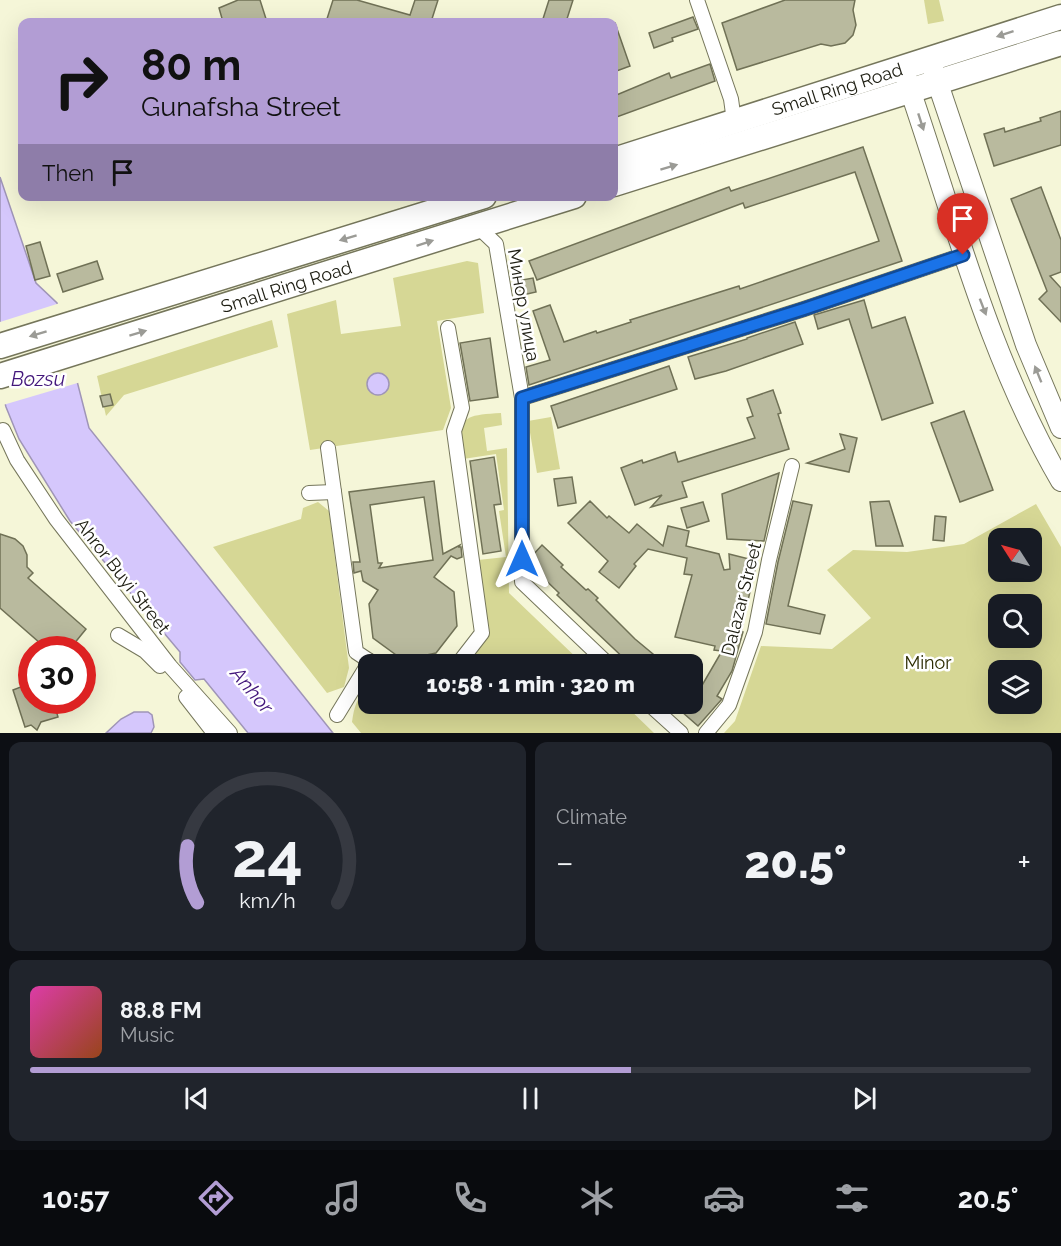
<!DOCTYPE html>
<meta charset="utf-8">
<style>
body{margin:0;font-family:Raleway,sans-serif;background:#20242c;color:#f1f3f6;height:100vh;display:flex;flex-direction:column;font-size:22px;white-space:nowrap}
*{box-sizing:border-box;margin:0}
p{font-size:20px;color:#9ea1a6}
.icon{flex:none;width:33px;height:33px;fill:none;stroke:currentColor;stroke-width:2;stroke-linecap:round;stroke-linejoin:round}
.map{position:relative;height:733px;overflow:hidden}
.sheet{display:flex;flex-direction:column;gap:9px;padding:9px;background:#0d0f14;flex:1}
.sheet>*{flex:none}
.guide{position:absolute;left:18px;top:18px;width:600px;height:183px;border-radius:12px;box-shadow:0 6px 24px #0002;background:#b29dd4;color:#111;overflow:hidden}
.needle{width:39px;rotate:306deg}
.buttons{position:absolute;left:988px;top:528px;display:grid;gap:12px}
.buttons a{display:grid;place-items:center;width:54px;height:54px;border-radius:12px;background:#171b24;box-shadow:0 6px 24px #0002;font-size:30px}
.speed{position:absolute;left:18px;top:636px;display:flex;gap:12px;font-size:30px;font-weight:700;text-align:center}
.speed>*{display:grid;place-content:center;width:78px;height:78px;border-radius:50%;background:#171b24;box-shadow:0 6px 24px #0002;line-height:1}
.speed .limit{border:9px solid #d22;background:#fff;color:#111}
.pin{position:absolute;display:grid;place-items:center;width:51px;height:51px;color:#fff;margin:-62px -26px;border-radius:50% 50% 50% 0;rotate:-45deg;box-shadow:0 0 6px #0007}
.pin .icon{rotate:45deg}
.me{position:absolute;width:66px;margin:-33px;rotate:0deg;stroke-linejoin:round;filter:drop-shadow(0 0 4px #0008)}
.turn{display:flex;align-items:center;gap:21px;height:126px;padding:0 24px;font-size:27px}
.turn .icon{width:78px;height:78px;stroke-width:2.5}
.turn b{display:block;font-size:42px;line-height:51px}
.then{display:flex;align-items:center;height:57px;padding:0 24px;background:#0003;gap:12px;font-size:22px}
.big{font-size:45px;font-weight:800;line-height:1.1}
.sheet .widget{flex:1;display:flex;flex-direction:column;justify-content:center;gap:9px;min-width:0;padding:0 21px;border-radius:12px;background:#20242c}
.sheet .dial{align-items:center;gap:0}
.dial svg{height:156px;overflow:visible;fill:none;stroke:#363941;stroke-width:7;stroke-linecap:round;text-anchor:middle}
.dial text{fill:#f1f3f6;stroke:none}
.song{display:flex;align-items:center;gap:18px}
.cover{width:72px;height:72px;border-radius:9px;background:linear-gradient(135deg,hsl(320 70% 55%),hsl(20 70% 35%))}
.played{height:6px;border-radius:3px;background:linear-gradient(90deg,#b29dd4 60%,#363941 60%)}
.keys{display:flex;justify-content:space-around;direction:ltr}
.heat{display:flex;justify-content:space-between;align-items:center;font-size:33px;direction:ltr}
.sheet .tiles{flex:1;display:grid;gap:9px;grid-template-columns:1fr 1fr}
.widget:last-child{grid-column:span 2}
.trip{position:absolute;left:358px;top:654px;width:345px;height:60px;border-radius:12px;background:#171b24;box-shadow:0 6px 24px #0002;font-weight:800;line-height:60px;text-align:center}
.tabs{display:flex;height:96px;justify-content:space-around;align-items:center;background:#090b0e;color:#9ea1a6}
.tabs .icon{width:42px;height:42px}
.tabs .on{color:#b29dd4}
.tabs b{font-size:27px;color:#f1f3f6}
.map>svg:first-child{display:block}
.green{fill:#d6d795;fill-rule:evenodd}
.water{fill:#d5c7fc;stroke:#9f95b7;stroke-width:1.5}
.pier{fill:#f5f6d8}
.building{fill:#b9ba9e;stroke:#707156;stroke-width:1.5;fill-rule:evenodd}
.lines{fill:none;stroke-linecap:round;stroke-linejoin:round}
.street-casing{stroke:#75765b;stroke-width:16}
.secondary-casing{stroke:#75765b;stroke-width:22}
.highway-casing{stroke:#75765b;stroke-width:27}
.street{stroke:#fff;stroke-width:14}
.secondary{stroke:#fff;stroke-width:20}
.highway{stroke:#fff;stroke-width:24}
.oneway{fill:#9b9b96}
.route-casing{stroke:#114b97;stroke-width:15}
.route{stroke:#1a73e8;stroke-width:10}
.labels{text-anchor:middle;dominant-baseline:central;stroke-width:5;stroke-linejoin:round;paint-order:stroke}
.street-label{font-size:18px;fill:#202015;stroke:#fff}
.park-label{font-size:18px;fill:#2c2b00;stroke:#fff}
.water-label{font-size:20px;font-style:italic;fill:#43177b;stroke:#fff}
</style>
<div class="map">
<svg width="1061" height="733" viewBox="0 0 1061 733">
<rect width="100%" height="100%" fill="#f5f6d8"/>
<g class="green">
<path d="M924 0H939L944 21 928 24Z"/>
<path d="M467 261 478 263 484 313 437 321 451 408 443 430 310 450 287 314 336 300 341 334 401 326 393 278Z"/>
<path d="M272 320 278 347 124 395 106 416 97 376Z"/>
<path d="M501 413 502 425 484 428 487 451 507 448 509 593 583 664H465L488 633 478 560 506 557 499 511 504 510 496 454 463 459C457 418 461 415 501 413Z"/>
<path d="M551 417 560 469 537 473 528 421Z"/>
<path d="M318 502 329 511 349 668 344 687 327 693 213 547 301 519 303 508Z"/>
<path d="M1036 504 1061 547V733H724L735 721 761 646 832 649 871 618 827 570 853 550 907 552 964 544ZM1032 538V572H999V538ZM1032 604V638H999V604ZM1032 670V704H999V670Z"/>
<path d="M369 686V704H624L654 733H361L352 722C354 707 357 696 369 686Z"/>
</g>
<g class="water">
<path d="M0 177 36 283 57 303 89 428 333 733H248L204 679 195 680 180 662V652L70 521 19 439 6 407 0 385Z"/>
<circle cx="378" cy="384" r="11"/>
<path d="M134 712H148L152 715 154 727 151 733H106L121 719Z"/>
</g>
<path class="pier" d="M60 303 81 382 3 405 0 396V322Z"/>
<g class="building">
<path d="M238 0H260L267 22H223L219 8Z"/>
<path d="M333 0H357L410 15 415 0H438L431 22H326Z"/>
<path d="M549 0H573L566 22H542Z"/>
<path d="M785 0H855L853 10 856 25 853 35 845 43 831 46 821 44 737 70 722 23Z"/>
<path d="M693 17 698 29 672 38 673 41 654 48 649 33Z"/>
<path d="M614 23H615L630 66 614 72Z"/>
<path d="M710 64 715 81 614 118V96L669 73 671 78Z"/>
<path d="M1061 111V145L994 166 984 134 1004 128 1005 132 1041 121 1040 118Z"/>
<path d="M863 147 902 261 529 385 526 367 550 360 533 311 550 305 564 342 596 331 597 333 631 322 630 320 739 286 740 289 879 241 855 172 745 208 743 203 537 280 529 261 729 187 731 191Z"/>
<path d="M1041 187 1061 240V272L1050 276 1061 288V322L1039 299 1047 291 1011 199Z"/>
<path d="M40 242 50 276 35 280 26 246Z"/>
<path d="M97 261 103 279 63 292 57 274Z"/>
<path d="M533 278 536 292 518 296 516 281Z"/>
<path d="M864 300 872 328 905 317 933 403 882 420 849 319 818 329 814 315Z"/>
<path d="M795 322 803 344 726 371 695 379 688 357 747 339V338Z"/>
<path d="M490 338 498 397 470 401 460 343Z"/>
<path d="M669 366 677 389 558 428 551 406Z"/>
<path d="M773 390 781 413 778 414 789 449 682 482 687 497 651 507 662 495 635 505 621 468 642 460 643 463 675 452 678 462 755 438 747 418 753 416 747 399Z"/>
<path d="M110 394 113 405 103 407 100 396Z"/>
<path d="M964 411 993 490 960 502 931 423Z"/>
<path d="M840 434 857 438 849 472 807 463 845 449Z"/>
<path d="M494 457 501 504 494 505 501 551 483 554 470 461Z"/>
<path d="M779 473 764 541 727 539 722 494Z"/>
<path d="M572 477 576 503 558 506 554 479Z"/>
<path d="M434 481 443 554 460 545 459 547H461L462 557 457 559 451 556 434 577 454 592 457 626 436 653 403 660 373 638 369 604 378 590 363 581 361 571 354 573 353 562H360L349 492ZM424 497 433 560 379 568 382 563H378L370 505Z"/>
<path d="M590 501 607 518 609 516 629 533 637 524 663 546 668 526 689 531 686 546 719 554 724 570 730 569 729 554 757 561 741 631 743 632 732 671 717 696 722 699 698 726 673 704H693V692L697 694 722 651 714 650 715 646 675 637 692 575 684 574 687 558 648 549 634 564 636 566 619 588 599 572 608 561 568 523Z"/>
<path d="M793 501 812 505 788 606 825 615 820 634 766 624 778 562Z"/>
<path d="M889 501 903 546H876L870 502Z"/>
<path d="M703 502 709 521 687 528 681 508Z"/>
<path d="M935 516 946 517 944 541 933 540Z"/>
<path d="M0 534 15 539 23 546 27 555V567L33 573 28 578 86 629 69 650H48L0 608Z"/>
<path d="M542 545 563 565 561 567 586 590 588 589 598 598 596 600 635 639 665 664H630L557 595 559 593 531 566V557Z"/>
<path d="M24 681 32 685V700H53L58 717 41 722 37 730 31 725 25 727 13 690 21 687Z"/>
</g>
<g class="lines">
<defs>
<g id="street">
<path d="M697 0 731 99 734 121"/>
<path d="M477 226 496 244 522 398V582L608 664"/>
<path d="M448 328 462 408 454 431 482 633 458 664"/>
<path d="M522 398 804 309 963 255"/>
<path d="M3 430 17 460 56 519 170 666 230 733"/>
<path d="M328 448 356 652 374 664"/>
<path d="M309 493 334 492"/>
<path d="M118 635 145 651 160 666"/>
<path d="M186 697 214 733"/>
<path d="M649 704 681 733"/>
<path d="M337 715 370 661"/>
<path d="M706 733 729 705 755 632 769 560 792 466"/>
</g>
<g id="secondary">
<path d="M933 69 1026 345 1061 428"/>
<path d="M906 78C953 214 988 356 1061 481"/>
</g>
<g id="highway">
<path id="s1" d="M614 160 1061 17"/>
<path d="M614 184 1061 43"/>
<path d="M0 346 484 196"/>
<path id="s2" d="M0 376 574 196"/>
</g>
</defs>
<use href="#street" class="street-casing"/>
<use href="#secondary" class="secondary-casing"/>
<use href="#highway" class="highway-casing"/>
<use href="#street" class="street"/>
<use href="#secondary" class="secondary"/>
<use href="#highway" class="highway"/>
</g>
<defs><path id="oneway-solid" d="M-6-.8H1V-3.2L6.5 0L1 3.2V.8H-6Z" transform="scale(1.5)"/></defs>
<g class="oneway">
<use href="#oneway-solid" transform="translate(1005 34) rotate(162)"/>
<use href="#oneway-solid" transform="translate(921 122) rotate(72)"/>
<use href="#oneway-solid" transform="translate(669 167) rotate(-17)"/>
<use href="#oneway-solid" transform="translate(348 238) rotate(163)"/>
<use href="#oneway-solid" transform="translate(425 243) rotate(-18)"/>
<use href="#oneway-solid" transform="translate(983 307) rotate(69)"/>
<use href="#oneway-solid" transform="translate(138 333) rotate(-17)"/>
<use href="#oneway-solid" transform="translate(38 334) rotate(163)"/>
<use href="#oneway-solid" transform="translate(1038 374) rotate(-112)"/>
</g>
<g class="lines">
<defs>
<path id="route" d="M522 559V398L804 309 963 255"/>
</defs>
<use href="#route" class="route-casing"/>
<use href="#route" class="route"/>
</g>
<g class="labels">
<g class="street-label">
<text stroke="none"><textPath href="#s1" startOffset="234">Small Ring Road</textPath></text>
<text stroke="none"><textPath href="#s2" startOffset="300">Small Ring Road</textPath></text>
<text transform="translate(524 305) rotate(80)">Минор улица</text>
<text transform="translate(123 576) rotate(52)">Ahror Buyi Street</text>
<text transform="translate(741 599) rotate(-76)">Dalazar Street</text>
</g>
<g class="park-label">
<text x="928" y="662">Minor</text>
</g>
<g class="water-label">
<text x="38" y="379">Bozsu</text>
<text transform="translate(252 690) rotate(50)">Anhor</text>
</g>
</g>
</svg>
<div class="buttons">
<a><svg class="needle" viewBox="-14 -14 28 28"><path d="M0-13l5 13h-10z" fill="#e53935"/><path d="M0 13l5-13h-10z" fill="#9ea1a6"/></svg></a>
<a><svg class="icon" aria-label="search" viewBox="0 0 24 24"><circle cx="10" cy="10" r="6"/><path d="M15 15l6 6"/></svg></a>
<a><svg class="icon" aria-label="layers" viewBox="0 0 24 24"><path d="M12 4l9 5-9 5-9-5zM3 14l9 5 9-5"/></svg></a>
</div>
<div class="speed"><div class="limit">30</div></div>
<div class="pin" style="left:963px;top:255px;background:#d93025"><svg class="icon" aria-label="arrive" viewBox="0 0 24 24"><path d="M6 21V4h12l-3 4 3 4H6"/></svg></div>
<svg class="me" style="left:522px;top:559px" viewBox="-20 -20 40 40"><path d="M0-17L14 15 0 8-14 15z" fill="#1a73e8" stroke="#fff" stroke-width="4"/></svg>
<div class="trip">10:58 · 1 min · 320 m</div>
<div class="guide">
<div class="turn"><svg class="icon" aria-label="right" viewBox="0 0 24 24"><path d="M7 20v-9h11M14 6l5 5-5 5"/></svg><div><b>80 m</b>Gunafsha Street</div></div>
<div class="then">Then<svg class="icon" aria-label="arrive" viewBox="0 0 24 24"><path d="M6 21V4h12l-3 4 3 4H6"/></svg></div>
</div>
</div>
<section class="sheet">
<div class="tiles">
<div class="widget dial"><svg viewBox="0 0 100 80">
<path d="M14 69A42 42 0 1 1 86 69"/>
<path d="M14 69A42 42 0 0 1 9 40" stroke="#b29dd4"/>
<text x="50" y="56" font-size="32" font-weight="700">24</text>
<text x="50" y="72" font-size="11">km/h</text>
</svg></div>
<div class="widget"><p>Climate</p>
<div class="heat"><a>−</a><b class="big">20.5°</b><a>+</a></div>
</div>
<div class="widget">
<div class="song"><i class="cover"></i><div><b>88.8 FM</b><p>Music</p></div></div>
<div class="played"></div>
<div class="keys"><svg class="icon" aria-label="previous" viewBox="0 0 24 24"><path d="M18 5L8 12l10 7zM5 5v14"/></svg><svg class="icon" aria-label="pause" viewBox="0 0 24 24"><path d="M8 5v14M16 5v14"/></svg><svg class="icon" aria-label="next" viewBox="0 0 24 24"><path d="M6 5l10 7-10 7zM19 5v14"/></svg></div>
</div>
</div>
</section>
<nav class="tabs">
<b>10:57</b>
<svg class="icon on" aria-label="directions" viewBox="0 0 24 24"><path d="M12 3l9 9-9 9-9-9zM9 14v-3h6M13 9l2 2-2 2"/></svg>
<svg class="icon" aria-label="music" viewBox="0 0 24 24"><path d="M9 18V5l10-2v13"/><circle cx="6" cy="18" r="3"/><circle cx="16" cy="16" r="3"/></svg>
<svg class="icon" aria-label="phone" viewBox="0 0 24 24"><path d="M5 4h4l2 5-3 2q2 4 5 5l2-3 5 2v4C11 20 4 13 5 4z"/></svg>
<svg class="icon" aria-label="climate" viewBox="0 0 24 24"><path d="M12 3v18M4 7l16 10M4 17L20 7"/></svg>
<svg class="icon" aria-label="car" viewBox="0 0 24 24"><path d="M5 17H2v-5l4-1 3-4h7l3 4 3 1v5h-3M9 17h6M6 11h13"/><circle cx="7" cy="17" r="2"/><circle cx="17" cy="17" r="2"/></svg>
<svg class="icon" aria-label="filters" viewBox="0 0 24 24"><path d="M4 7h16M4 17h16"/><circle cx="9" cy="7" r="2"/><circle cx="15" cy="17" r="2"/></svg>
<b>20.5°</b>
</nav>
